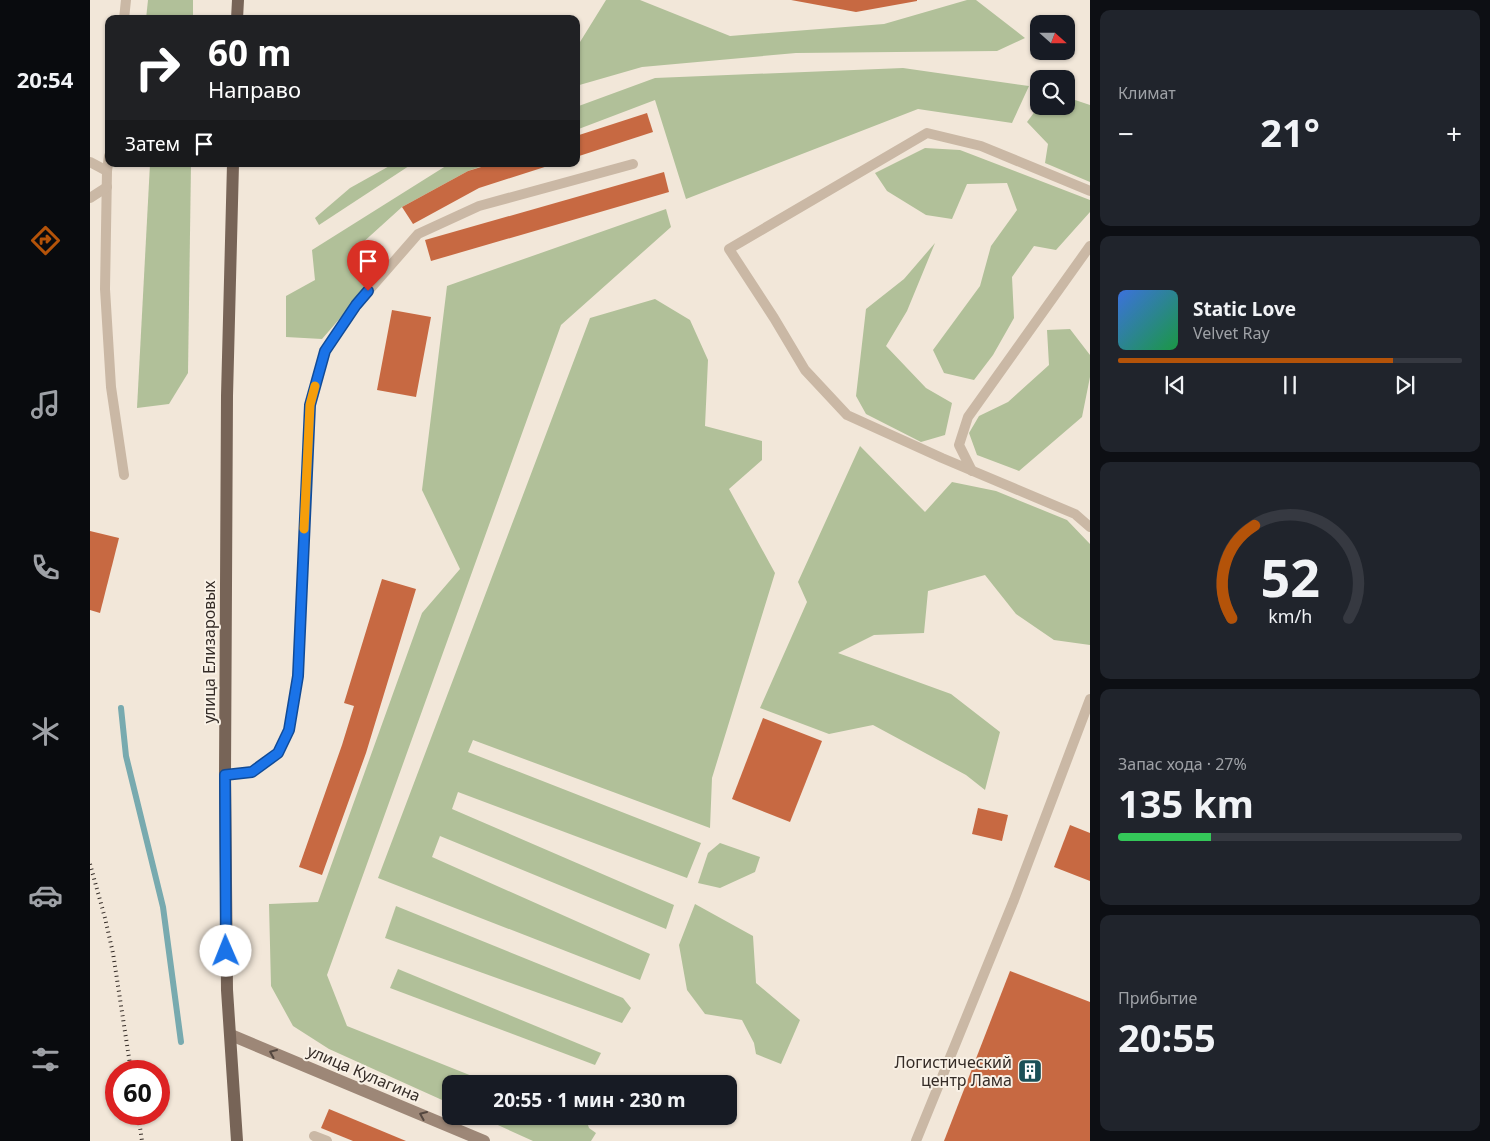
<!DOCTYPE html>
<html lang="ru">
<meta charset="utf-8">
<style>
body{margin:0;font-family:"Noto Sans",sans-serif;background:#20242c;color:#f1f3f6;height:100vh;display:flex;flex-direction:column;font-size:19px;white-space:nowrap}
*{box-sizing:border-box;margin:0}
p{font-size:16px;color:#9ea1a6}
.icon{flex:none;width:28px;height:28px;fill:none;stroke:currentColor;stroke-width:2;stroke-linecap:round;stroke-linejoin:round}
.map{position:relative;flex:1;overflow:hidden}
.details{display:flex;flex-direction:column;gap:10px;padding:10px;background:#0d0f14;width:400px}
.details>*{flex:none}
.top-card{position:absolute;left:15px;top:15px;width:475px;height:152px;border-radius:10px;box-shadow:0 1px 4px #0004;background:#202124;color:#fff;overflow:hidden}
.needle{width:32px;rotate:111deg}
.buttons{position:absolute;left:940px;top:15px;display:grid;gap:10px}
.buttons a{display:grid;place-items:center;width:45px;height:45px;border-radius:10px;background:#171b24;box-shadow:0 1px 4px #0004;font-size:25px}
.speed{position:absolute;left:15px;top:1060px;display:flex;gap:10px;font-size:25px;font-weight:700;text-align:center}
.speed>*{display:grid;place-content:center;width:65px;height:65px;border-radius:50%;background:#171b24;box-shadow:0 1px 4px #0004;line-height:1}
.speed .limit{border:8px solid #d22;background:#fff;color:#111}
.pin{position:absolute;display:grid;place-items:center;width:42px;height:42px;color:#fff;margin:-51px -21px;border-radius:50% 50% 50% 0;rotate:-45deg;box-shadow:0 0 5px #0007}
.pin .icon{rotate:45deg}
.me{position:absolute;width:55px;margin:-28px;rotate:359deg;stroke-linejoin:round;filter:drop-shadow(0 0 4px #0008)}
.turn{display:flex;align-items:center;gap:18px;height:105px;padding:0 20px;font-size:22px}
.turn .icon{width:65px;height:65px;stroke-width:2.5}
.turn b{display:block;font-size:35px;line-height:42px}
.then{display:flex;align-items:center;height:48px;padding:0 20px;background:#0003;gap:10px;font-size:19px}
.big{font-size:38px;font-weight:700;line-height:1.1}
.details .card{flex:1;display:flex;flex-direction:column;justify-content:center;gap:8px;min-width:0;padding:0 18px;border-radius:10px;background:#20242c}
.details .dial{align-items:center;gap:0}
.dial svg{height:130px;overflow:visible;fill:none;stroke:#363941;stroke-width:7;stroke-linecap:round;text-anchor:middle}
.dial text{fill:#f1f3f6;stroke:none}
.song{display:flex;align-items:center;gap:15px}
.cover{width:60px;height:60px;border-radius:8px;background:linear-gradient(135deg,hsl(220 70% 55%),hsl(140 70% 35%))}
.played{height:5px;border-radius:2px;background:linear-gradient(90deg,#b45309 80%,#363941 80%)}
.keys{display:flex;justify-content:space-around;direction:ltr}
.heat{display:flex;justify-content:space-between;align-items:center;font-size:28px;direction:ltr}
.charge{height:8px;border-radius:4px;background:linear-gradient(90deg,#34c759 27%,#363941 0)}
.trip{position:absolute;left:352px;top:1075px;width:295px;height:50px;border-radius:10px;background:#171b24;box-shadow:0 1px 4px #0004;font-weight:700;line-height:50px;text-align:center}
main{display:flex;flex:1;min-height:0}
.tab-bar{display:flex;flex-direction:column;width:90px;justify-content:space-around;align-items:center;background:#090b0e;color:#9ea1a6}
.tab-bar .icon{width:35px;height:35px}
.tab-bar .current{color:#b45309}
.tab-bar b{font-size:22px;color:#f1f3f6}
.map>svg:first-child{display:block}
.green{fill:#b1c099}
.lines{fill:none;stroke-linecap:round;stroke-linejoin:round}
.stream{stroke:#78aaaf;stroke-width:6}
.building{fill:#c76942}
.lane{stroke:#cab8a5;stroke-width:10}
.secondary{stroke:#9d8777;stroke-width:12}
.primary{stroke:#776457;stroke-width:12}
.rail{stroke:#352c27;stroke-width:4;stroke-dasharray:1 4;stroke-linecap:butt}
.oneway{stroke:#54473f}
.route-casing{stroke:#114b97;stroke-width:12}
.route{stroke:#1a73e8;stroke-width:9}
.slow{stroke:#f59e0b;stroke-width:9}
.labels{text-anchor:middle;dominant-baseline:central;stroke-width:4;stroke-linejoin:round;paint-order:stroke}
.street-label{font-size:16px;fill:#352c27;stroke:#f9f1e6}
.poi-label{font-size:16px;fill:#352c27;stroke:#f9f1e6;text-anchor:end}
</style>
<main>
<nav class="tab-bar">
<b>20:54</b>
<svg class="icon current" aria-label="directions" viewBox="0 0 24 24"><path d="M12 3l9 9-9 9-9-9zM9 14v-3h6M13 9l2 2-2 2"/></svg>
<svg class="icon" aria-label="music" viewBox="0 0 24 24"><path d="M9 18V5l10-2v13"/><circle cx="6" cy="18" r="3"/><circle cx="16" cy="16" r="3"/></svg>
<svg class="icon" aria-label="phone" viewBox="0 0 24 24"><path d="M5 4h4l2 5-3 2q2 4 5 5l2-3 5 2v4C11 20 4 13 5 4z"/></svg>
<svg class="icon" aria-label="climate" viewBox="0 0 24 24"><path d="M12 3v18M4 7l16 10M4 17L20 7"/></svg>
<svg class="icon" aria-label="car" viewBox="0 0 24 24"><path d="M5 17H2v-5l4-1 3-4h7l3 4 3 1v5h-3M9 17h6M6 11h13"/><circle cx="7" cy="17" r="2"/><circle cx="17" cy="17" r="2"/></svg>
<svg class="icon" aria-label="filters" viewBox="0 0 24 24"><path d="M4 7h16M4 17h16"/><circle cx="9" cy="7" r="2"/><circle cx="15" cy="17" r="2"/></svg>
</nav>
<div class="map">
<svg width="1000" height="1141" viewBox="0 0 1000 1141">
<rect width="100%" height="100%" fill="#f2e7d9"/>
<g class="green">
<path d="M58 0H103V19H56Z"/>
<path d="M516 0H550L640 36 794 24 877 0H886L935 38 907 51 706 53 552 67 486 86V45L490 42Z"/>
<path d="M813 68 939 86 922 123 828 109 596 199 565 100 486 130V107L565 78Z"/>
<path d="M976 97 1000 105V182L955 163 958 144 937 122 949 106H976Z"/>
<path d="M835 148 870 150 1000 200V212L966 250 944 246 922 277 924 318 903 355 884 380 854 373 843 350 890 286 901 246 927 210 917 183 877 184 862 219 836 215 797 191 785 173Z"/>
<path d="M60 164H101L98 373 79 404 47 408Z"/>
<path d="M303 164H322L229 225 225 218 260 188Z"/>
<path d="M359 164H398L378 171 312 207 270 245 277 287 232 339 196 337V296L225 280 222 250Z"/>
<path d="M576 209 581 227 471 325 237 975 257 1026 402 1084H361V1104L239 1049 203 1026 181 986 179 904 228 902 332 613 370 569 332 490 357 286Z"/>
<path d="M845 243 817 311 796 346 836 388 862 403 855 435 831 442 776 414 766 396 776 309 814 279Z"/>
<path d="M565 299 600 320 618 360 615 426 672 441V460L639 489 685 573 622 778 620 828 383 740 378 752 611 843 597 878 368 792 362 809 584 905 576 929 350 836 342 857 560 954 550 980 288 878 500 318Z"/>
<path d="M980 329 1000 355V377L992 417 929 471 887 455 879 433 889 416 918 402 959 365 957 330Z"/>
<path d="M770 446 835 512 862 482 906 491 977 520 1000 544V645L964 640 926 614 895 575 838 591 834 633 784 635 748 653 861 694 910 732 895 790 876 775 783 725 739 734 670 708 717 602 708 582Z"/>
<path d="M630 843 670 857 665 872 630 888 608 883 618 853Z"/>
<path d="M605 904 663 936 666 983 710 1020 691 1064 666 1054 664 1043 652 1020 615 1014 597 990 589 945Z"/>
<path d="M306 906 533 998 541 1008 532 1023 295 938Z"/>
<path d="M308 969 511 1053 505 1065 300 988Z"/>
<path d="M388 1116H483L497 1122 499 1128 506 1133 501 1141H443Z"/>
</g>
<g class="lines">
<path class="stream" d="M31 708 36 756 73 907 91 1042"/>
</g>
<g class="building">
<path d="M701 0H827V1L766 12Z"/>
<path d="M557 113 563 132 486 157V136Z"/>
<path d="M401 164H464L389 188 323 224 312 207 378 171Z"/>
<path d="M574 172 579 192 341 261 335 240Z"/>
<path d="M302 310 341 317 326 397 287 390Z"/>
<path d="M0 531 29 538 10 613 0 610Z"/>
<path d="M292 579 326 589 276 753 232 875 209 867 252 745 264 706 254 703Z"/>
<path d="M673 718 732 741 700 822 642 799Z"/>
<path d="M888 808 918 815 912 841 882 834Z"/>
<path d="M980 825 1000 833V881L964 867Z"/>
<path d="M920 971 1000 1002V1141H854Z"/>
<path d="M239 1109 316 1141H263L231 1128Z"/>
</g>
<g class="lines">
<g class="lane">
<path d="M34 19 36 0"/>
<path d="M19 156 17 171 15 289 21 387 34 475"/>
<path d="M0 162 17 171"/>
<path d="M1000 191 891 146 837 133 639 249 684 318 715 370 757 415 852 458 985 514 1000 527"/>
<path d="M0 198 17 187"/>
<path d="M882 471 869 445 878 417 1000 246"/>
<path d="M135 775 162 772 188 753 199 731 208 676 220 405 235 351 266 305 328 234 389 206 543 164"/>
<path d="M224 1136 237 1141"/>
<path d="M826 1141 924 900 1000 699"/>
</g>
<path class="secondary" d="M141 1035 394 1141"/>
<g class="primary">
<path d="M147 19 148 0"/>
<path d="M143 164 137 396 135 775 137 990 147 1141"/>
</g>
<g class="rail">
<path d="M0 864 15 918 23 953 41 1071"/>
<path d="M48 1114 52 1141"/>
</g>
</g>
<defs><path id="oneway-chevron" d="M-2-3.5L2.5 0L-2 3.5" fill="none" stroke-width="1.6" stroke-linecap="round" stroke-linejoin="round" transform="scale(1.25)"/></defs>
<g class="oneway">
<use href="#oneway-chevron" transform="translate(183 1053) rotate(-157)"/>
<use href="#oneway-chevron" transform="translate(333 1115) rotate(-157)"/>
</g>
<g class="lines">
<defs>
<path id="route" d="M136 951 135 775 162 772 188 753 199 730 208 676 220 405 235 351 266 305 278 291"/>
</defs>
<use href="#route" class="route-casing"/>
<use href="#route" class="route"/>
<path class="slow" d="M214 529 220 405 225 386"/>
</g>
<defs>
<symbol id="building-square" viewBox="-11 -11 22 22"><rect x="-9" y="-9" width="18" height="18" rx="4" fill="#1c5057" stroke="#f9f1e6"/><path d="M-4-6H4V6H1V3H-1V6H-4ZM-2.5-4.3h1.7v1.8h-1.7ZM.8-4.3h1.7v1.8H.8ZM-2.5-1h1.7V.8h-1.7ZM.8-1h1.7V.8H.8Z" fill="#fff"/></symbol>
</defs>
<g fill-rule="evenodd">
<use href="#building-square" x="926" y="1057" width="28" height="28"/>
</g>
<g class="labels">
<g class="street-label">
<text transform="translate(119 652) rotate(-90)">улица Елизаровых</text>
<text transform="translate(274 1073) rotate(23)">улица Кулагина</text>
</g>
<g class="poi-label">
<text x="922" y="1062">Логистический<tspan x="922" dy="18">центр Лама</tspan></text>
</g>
</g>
</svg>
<div class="buttons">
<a><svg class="needle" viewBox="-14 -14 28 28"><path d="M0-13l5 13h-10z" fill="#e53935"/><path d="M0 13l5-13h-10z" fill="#9ea1a6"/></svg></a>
<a><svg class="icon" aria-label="search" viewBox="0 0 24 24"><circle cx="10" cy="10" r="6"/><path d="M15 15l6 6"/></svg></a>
</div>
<div class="speed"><div class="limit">60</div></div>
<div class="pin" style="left:278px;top:291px;background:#d93025"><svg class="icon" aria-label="arrive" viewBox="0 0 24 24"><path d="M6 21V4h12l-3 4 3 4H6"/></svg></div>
<svg class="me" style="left:136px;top:951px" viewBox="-20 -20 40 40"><circle r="19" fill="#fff"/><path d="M0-13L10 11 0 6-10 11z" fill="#1a73e8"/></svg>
<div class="trip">20:55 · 1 мин · 230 m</div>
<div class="top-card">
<div class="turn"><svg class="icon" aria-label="right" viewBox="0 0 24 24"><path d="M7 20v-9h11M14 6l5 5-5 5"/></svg><div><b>60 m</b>Направо</div></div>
<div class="then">Затем<svg class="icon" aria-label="arrive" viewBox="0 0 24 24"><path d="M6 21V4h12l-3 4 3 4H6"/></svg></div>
</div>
</div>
<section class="details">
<div class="card"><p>Климат</p>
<div class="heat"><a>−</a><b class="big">21°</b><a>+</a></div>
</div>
<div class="card">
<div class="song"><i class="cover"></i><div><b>Static Love</b><p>Velvet Ray</p></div></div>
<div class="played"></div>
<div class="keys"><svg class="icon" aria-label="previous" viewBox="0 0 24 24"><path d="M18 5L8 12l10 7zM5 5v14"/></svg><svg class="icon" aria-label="pause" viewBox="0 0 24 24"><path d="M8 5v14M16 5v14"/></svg><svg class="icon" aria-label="next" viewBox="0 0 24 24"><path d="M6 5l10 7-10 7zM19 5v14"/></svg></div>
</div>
<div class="card dial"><svg viewBox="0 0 100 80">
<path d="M14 69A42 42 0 1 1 86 69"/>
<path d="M14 69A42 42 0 0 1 28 12" stroke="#b45309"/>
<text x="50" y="56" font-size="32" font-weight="700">52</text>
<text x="50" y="72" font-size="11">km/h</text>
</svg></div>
<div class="card"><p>Запас хода · 27%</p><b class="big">135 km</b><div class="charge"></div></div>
<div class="card"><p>Прибытие</p><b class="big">20:55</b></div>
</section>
</main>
